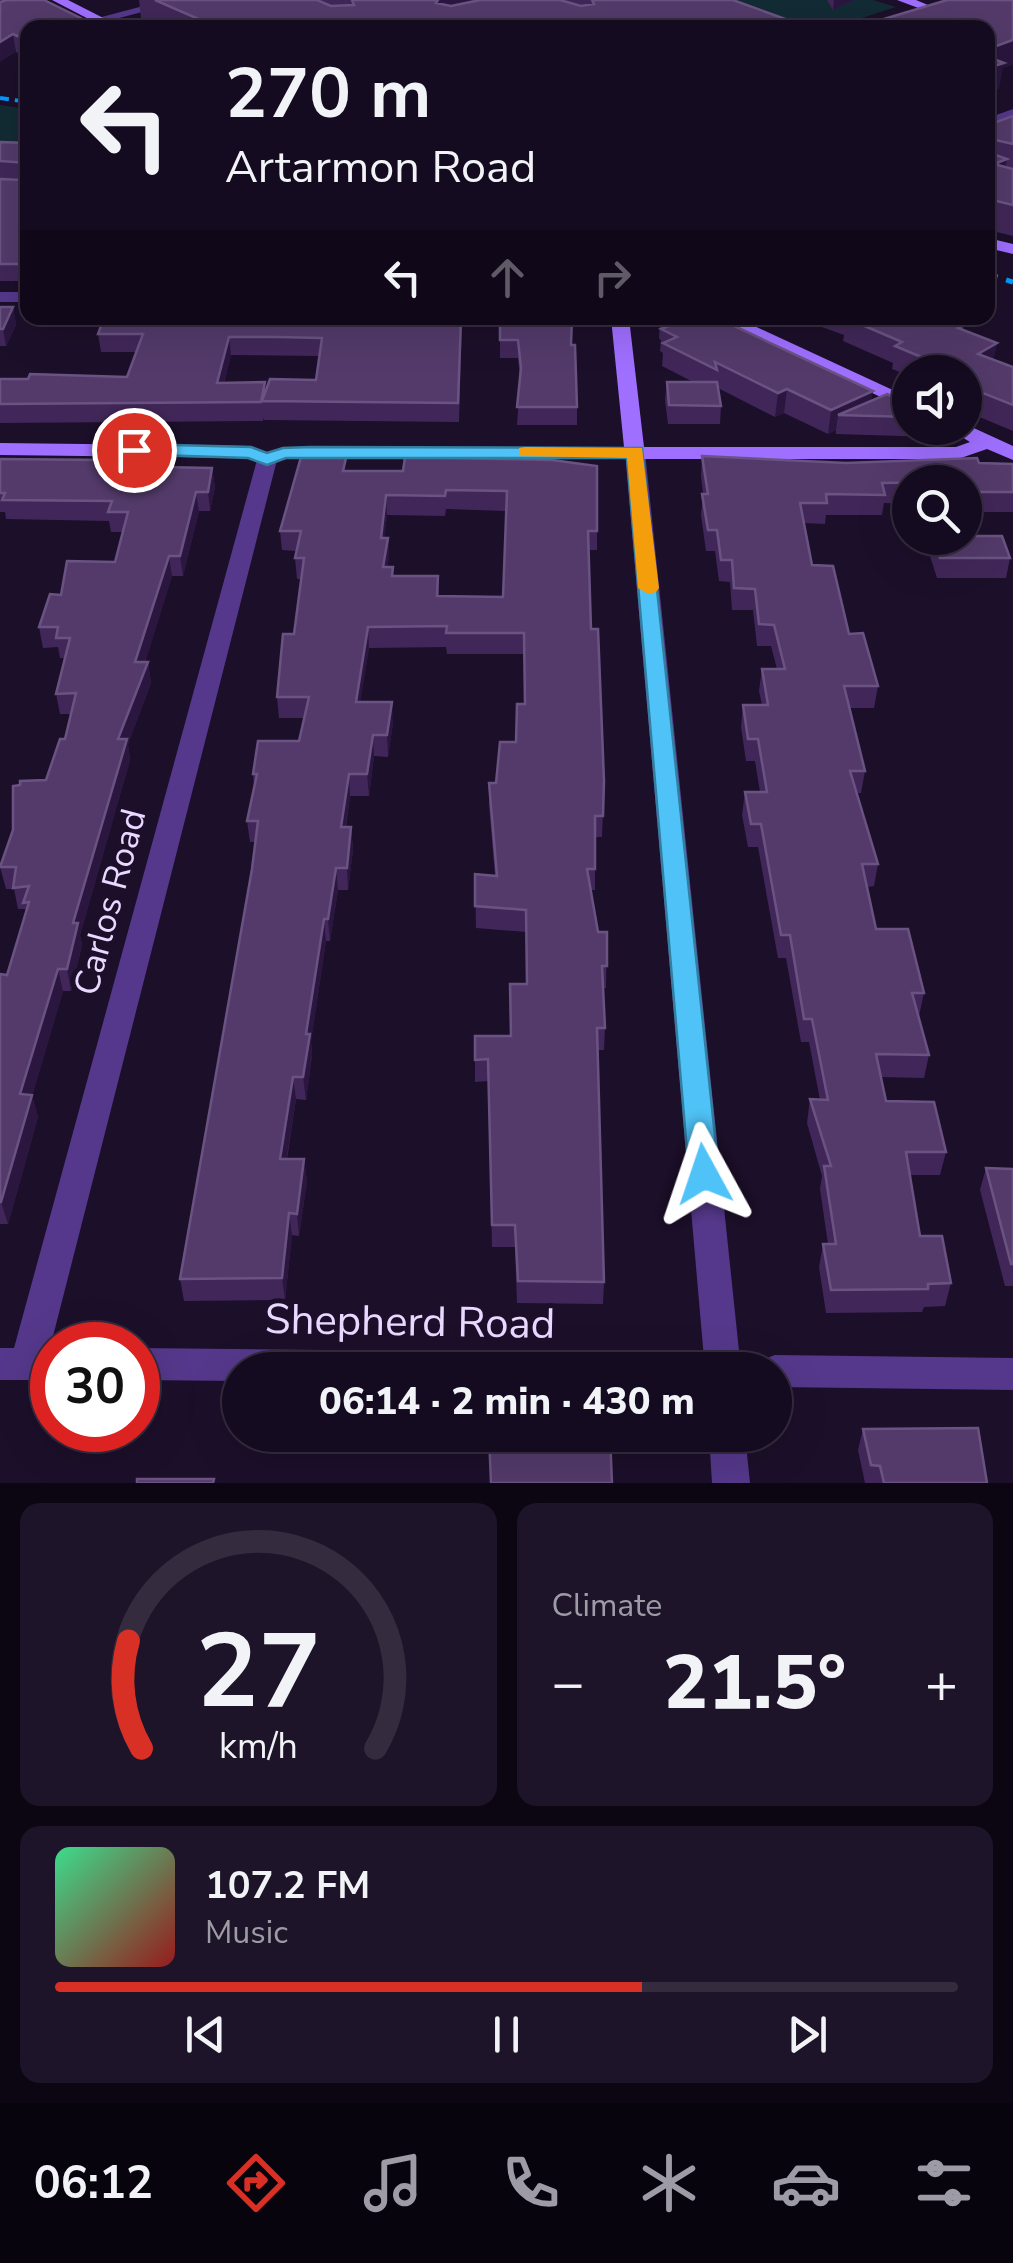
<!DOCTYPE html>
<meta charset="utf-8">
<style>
body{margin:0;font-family:"Nunito Sans",sans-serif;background:#1e1429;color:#f1f3f6;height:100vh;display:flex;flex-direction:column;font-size:38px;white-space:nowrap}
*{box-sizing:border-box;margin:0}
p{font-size:32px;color:#9d9ba5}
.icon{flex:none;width:55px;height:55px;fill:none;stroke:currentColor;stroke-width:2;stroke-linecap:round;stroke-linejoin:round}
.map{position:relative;height:1483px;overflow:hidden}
.sheet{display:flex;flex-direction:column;gap:20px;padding:20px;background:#0c0612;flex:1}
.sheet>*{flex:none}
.top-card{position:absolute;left:20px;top:20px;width:975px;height:305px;border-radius:20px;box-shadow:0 10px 40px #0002,0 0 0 2px #342b3e;background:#150b20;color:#f1f3f6;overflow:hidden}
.controls{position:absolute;left:892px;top:355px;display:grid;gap:20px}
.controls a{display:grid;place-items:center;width:90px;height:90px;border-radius:50%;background:#150b20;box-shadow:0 10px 40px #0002,0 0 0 2px #342b3e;font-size:50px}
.speed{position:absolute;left:30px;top:1322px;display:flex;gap:20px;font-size:50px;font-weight:700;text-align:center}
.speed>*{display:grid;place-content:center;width:130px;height:130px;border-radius:50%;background:#150b20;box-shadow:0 10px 40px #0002,0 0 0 2px #342b3e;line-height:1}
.speed .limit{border:15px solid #d22;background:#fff;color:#111}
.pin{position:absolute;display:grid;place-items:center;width:85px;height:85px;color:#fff;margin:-42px;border:5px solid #fff;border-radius:50%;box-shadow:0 2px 10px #0007}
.me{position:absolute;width:110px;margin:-55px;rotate:355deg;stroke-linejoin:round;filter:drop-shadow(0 0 8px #0008)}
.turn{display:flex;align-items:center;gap:35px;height:210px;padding:0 40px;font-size:45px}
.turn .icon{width:130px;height:130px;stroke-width:2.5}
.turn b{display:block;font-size:70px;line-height:85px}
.lanes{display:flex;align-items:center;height:95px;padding:0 40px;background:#0003;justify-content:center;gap:50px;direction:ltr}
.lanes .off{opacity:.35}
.big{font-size:75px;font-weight:800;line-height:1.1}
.sheet .tile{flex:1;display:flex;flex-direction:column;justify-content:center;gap:15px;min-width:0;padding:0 35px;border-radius:20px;background:#1e1429}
.sheet .dial{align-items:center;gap:0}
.dial svg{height:260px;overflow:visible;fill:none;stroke:#342b3e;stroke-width:7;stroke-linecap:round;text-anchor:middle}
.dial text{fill:#f1f3f6;stroke:none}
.song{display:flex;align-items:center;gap:30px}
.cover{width:120px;height:120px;border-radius:15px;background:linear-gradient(135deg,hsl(150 70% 55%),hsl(0 70% 35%))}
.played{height:10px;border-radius:5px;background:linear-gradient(90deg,#d93025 65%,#342b3e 65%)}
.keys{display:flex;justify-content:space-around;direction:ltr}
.heat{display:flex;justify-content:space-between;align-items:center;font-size:55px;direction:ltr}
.sheet .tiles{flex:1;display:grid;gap:20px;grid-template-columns:1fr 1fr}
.tile:last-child{grid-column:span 2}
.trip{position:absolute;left:222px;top:1352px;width:570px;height:100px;border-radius:50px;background:#150b20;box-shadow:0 10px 40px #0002,0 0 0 2px #342b3e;font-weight:800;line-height:100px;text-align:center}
.menu{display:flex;height:160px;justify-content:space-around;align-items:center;background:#08040d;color:#9d9ba5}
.menu .icon{width:70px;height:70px}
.menu .on{color:#d93025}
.menu b{font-size:45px;color:#f1f3f6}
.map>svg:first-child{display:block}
.green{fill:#122b34}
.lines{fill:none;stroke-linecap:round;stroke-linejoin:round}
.street{fill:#55388b;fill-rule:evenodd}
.secondary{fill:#9f6fff;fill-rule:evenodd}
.rail-far1{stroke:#0499ff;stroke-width:4;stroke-dasharray:9 6;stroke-linecap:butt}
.rail{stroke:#0499ff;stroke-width:5;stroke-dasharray:10 9;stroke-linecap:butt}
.wall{fill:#412759;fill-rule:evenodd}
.shaded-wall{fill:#2a163e}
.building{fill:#533a6a;stroke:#6a5382;stroke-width:2.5;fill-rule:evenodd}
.route{fill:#4fc3f7;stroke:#337fa1;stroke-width:2.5}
.slow{fill:#f59e0b}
.labels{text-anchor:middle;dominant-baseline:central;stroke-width:10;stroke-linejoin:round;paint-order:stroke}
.street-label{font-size:35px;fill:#e9d8ff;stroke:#1c0f2a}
.near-street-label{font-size:42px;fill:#e9d8ff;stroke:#1c0f2a}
</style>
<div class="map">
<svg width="1013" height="1483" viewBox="0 0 1013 1483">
<rect width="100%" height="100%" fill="#1c0f2a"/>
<g class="green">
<path d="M698 0H873L896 7 834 27 738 28Z"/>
<path d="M0 105 27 109V157L0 154Z"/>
</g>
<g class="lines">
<g class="street">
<path d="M166 0H188L100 23 94 19Z"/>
<path d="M1013 109V118L988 127V118Z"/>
<rect x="0" y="292" width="28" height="10"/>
<path d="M635 446 645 452 741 1370H705L625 452Z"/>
<path d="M267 454 277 460 50 1348 52 1380H0V1348H14L257 460Z"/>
<path d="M138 1348 682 1354 695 1359 700 1370H240V1381L138 1380Z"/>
<path d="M775 1355 1013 1358V1390L775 1387V1370H758L762 1360Z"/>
<path d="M709 1435H745L750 1483H712Z"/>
</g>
<g class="secondary">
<path d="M52 0H68L123 28H106Z"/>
<path d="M897 0H916L935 8 929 12Z"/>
<path d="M988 238 1013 244V254L988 248Z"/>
<path d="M611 318H629L644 447H956L970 442 947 428H965V424L1013 446V460L987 449 958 459H283L273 453 283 447H624Z"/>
<path d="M715 318H737L910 398V411Z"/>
<path d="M0 443 251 446 261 452 251 458 0 455Z"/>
</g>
<path class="rail-far1" d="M0 98 28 102"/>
<path class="rail" d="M988 274 1013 282"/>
</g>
<g class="wall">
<path d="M0 0 28 28V57L16 52Z"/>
<path d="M139 0H733L810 28H163L141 18Z"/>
<path d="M827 0H854L833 10Z"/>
<path d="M1013 116V236L988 230V125Z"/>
<path d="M0 142 28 143V281H0V179H26L0 178Z"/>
<path d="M0 307H13L16 325 6 346H0Z"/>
<path d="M462 318 459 422 264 420V417L263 421 0 423V379L127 377 136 352H101L98 334ZM231 355 320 356 316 380 266 391 224 383Z"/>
<path d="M500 318 571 345 577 407V425H517L520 378 518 358H500Z"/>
<path d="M660 318H734L741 329 871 401 910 405V428H936L934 437 836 434V430L828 434 784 413 775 417 718 388 721 406 720 424H668L665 400 667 382H693L662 366 663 353 660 351 661 340 659 339Z"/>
<path d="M797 318H945L964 325 963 330 997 343 993 360 1013 367V431L965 411V372H910V376L892 369 893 363 843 341 844 335Z"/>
<path d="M702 456 846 463 1013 464V512H965V482H910V504L884 503 882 515H826L825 524 804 523 812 565 878 686 874 708H850L865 771 861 793H857L878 864 874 886 867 887 876 929 924 993 919 1016 929 1055 924 1078 881 1077 886 1101 946 1152 940 1175H910L920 1236 951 1283 945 1306 924 1307 922 1312 826 1313 819 1267 823 1244H828L820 1189 822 1176 807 1123 810 1099 820 1100 809 1042H801L786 958H778L758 847H748L742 815 745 792H760L755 761H746L741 727 743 705H762L759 691 762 669H777L771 646H757L753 610H732L730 582 719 581 715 551H706L701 515 703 494 701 476Z"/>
<path d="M0 459 107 460 108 466 212 468 215 487 210 511H199L183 576H172L145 662H148L151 683 128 744 130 760 80 935 82 945 71 991H63L32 1096 38 1117 8 1224H0V974L7 975 26 912 25 909H18L14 889H6L0 867 46 780 65 739 71 714H60L56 694 65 658H60L58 647 43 648 39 627 61 595 115 562 123 532H111L109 521 6 519 5 512H0Z"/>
<path d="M552 460 597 531V550H588L591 629 604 781 602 837H595V890H590L598 932H607L606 988H603L605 1028 604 1050H598L604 1282 603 1304 517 1303 515 1247H492L488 1081 475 1082V1036H511L526 984V932L476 928 475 874 495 876 489 805V783H496L516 742 525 704 524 654H447L446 647 369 648 360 702 393 723 388 757 374 756 369 796H350L346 827H351L353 849 348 890H338L330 941H326L311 1041 312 1056 306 1100 296 1099 287 1159H304L307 1181 299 1236 292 1235 285 1300 184 1301 180 1279 252 869 255 842H250L247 821 254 786 253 774 299 741 304 718H279L277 697 294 634 302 579H297L295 558 297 551 282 550 280 531 347 471H403ZM446 509 506 511 503 597 439 596 438 576H393V567H387L389 558 388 538H384L387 515 445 516Z"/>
<path d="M933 538 1010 558 1006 578H937L930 556Z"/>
<path d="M986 1168 1013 1169V1286H1005L980 1190Z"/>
<path d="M863 1429 987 1483H865L858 1450Z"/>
</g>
<g class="shaded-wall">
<path d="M438 0H522L437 28 436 3Z"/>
<path d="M834 0H854L833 10Z"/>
<path d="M13 34 16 52 0 62V42Z"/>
<path d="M1013 40V65L1003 68 999 89 988 93V49Z"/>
<path d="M1007 159 1002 188 994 164Z"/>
<path d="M13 307 16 325 6 346 3 329Z"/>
<path d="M229 337 231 355 219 401 217 383Z"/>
<path d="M997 343 992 366 978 354Z"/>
<path d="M787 389 784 413 775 417 778 393Z"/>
<path d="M873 391 869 414 838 415 836 430 828 434 831 410Z"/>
<path d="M212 468 215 487 210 511 208 492Z"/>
<path d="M196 492 199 511 183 576 180 556Z"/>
<path d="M386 495 387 515 382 558 381 538Z"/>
<path d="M388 538 389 558 384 587 383 567Z"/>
<path d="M169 556 172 576 139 683 135 662Z"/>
<path d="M368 627 369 648 357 723 356 702Z"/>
<path d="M148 662 151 683 128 744 130 760 80 935 82 945 71 991 67 969 73 923 118 739Z"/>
<path d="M392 702 393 723 388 757 387 735Z"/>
<path d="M373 735 374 756 369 796 367 774Z"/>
<path d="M349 774 350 796 342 849 341 827Z"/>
<path d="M351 827 353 849 348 890 347 868Z"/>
<path d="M336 868 338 890 330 941 328 919Z"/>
<path d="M324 919 326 941 311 1041 312 1056 306 1100 303 1077 306 1034Z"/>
<path d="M58 969 63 991 32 1096 38 1117 8 1224 1 1202 20 1094Z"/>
<path d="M293 1077 296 1099 283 1181 280 1159Z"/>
<path d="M304 1159 307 1181 299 1236 297 1214Z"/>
<path d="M289 1213 292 1235 285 1300 282 1278Z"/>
</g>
<g class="building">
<path d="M7 0H44L101 28H28V41L13 34 0 42V2Z"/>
<path d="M155 0H317L331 6 354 5 352 0H438L436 3 451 6 480 0H560L581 6 594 4 592 0H733L810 28H219Z"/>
<path d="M947 0H1013V40L988 49V28H854Z"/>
<path d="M988 57 1004 63 988 68Z"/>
<path d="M1013 116V144L991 139 990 153 1007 159 994 164 1013 169V205L988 199V125Z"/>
<path d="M0 142 28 143V163L0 161Z"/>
<path d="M28 177V264H0V179L25 180Z"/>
<path d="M0 307H13L3 329H0Z"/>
<path d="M104 318H461L458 403 262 401 270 379 316 380 322 338 276 337H229L217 383 265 382 261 402 0 404V379H28L30 374 127 377 143 334H98Z"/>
<path d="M500 318H572L571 345H575L577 407H517L521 368 518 340H500Z"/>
<path d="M662 318H734L742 321 732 325 873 391 831 410 787 389 778 393 715 362 717 370 663 343 677 337 661 329 674 324Z"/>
<path d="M846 318H945L964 325 958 328 997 343 978 354 1013 367V405L965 386V372H952L955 371 895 346 902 342Z"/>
<path d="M667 382H717L721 406 669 405Z"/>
<path d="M887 394 910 405V417L838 415Z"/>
<path d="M702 456 846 463 977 458 979 463 1013 464V492H969L965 482 882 483 885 495 826 494 827 503H800L812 565 833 566 849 634 863 633 878 686H844L865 771H850L878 864H862L876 929H908L924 993H912L929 1055 876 1054 886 1101 934 1102 946 1152H906L920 1236H942L951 1283 928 1284V1289L831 1290 823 1244H836L824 1166H831L810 1099 828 1100 812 1019H804L790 935H781L761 824H751L745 792H767L758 739H748L743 705H768L762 669H785L774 625 759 624 755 589 734 588 732 560H721L717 530H708L702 494H708Z"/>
<path d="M301 457 346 458 343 471H403L405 457 552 460 597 466V531H588L591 629H598L604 781 603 816H595V869H587L598 932H607V966H602L605 1028H597L604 1282 518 1281 515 1225H492L488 1059 475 1060V1036H511L510 984H527L526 910 475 906V874L497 876 489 783H496L500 742H516L517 704H525L524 633H446L447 626 368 627 356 702H392L387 735H373L367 774H349L341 827H351L347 868H336L328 919H324L306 1034H310L303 1077H293L280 1159H304L297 1214 289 1213 282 1278 180 1279 252 869 258 821H247L257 774H253L258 741H299L309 697H277L283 634H294L304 558H295L301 531H280ZM446 490 507 491 503 597 437 596 438 576H392L393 567H383L388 538H381L386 495 445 496Z"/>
<path d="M0 459 107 460 105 466 212 468 208 492H196L180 556H169L135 662H148L118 739H127L73 923H78L67 969H58L20 1094 32 1095 1 1202H0V974L7 975 29 902 23 903 29 886 13 888 16 867H0L13 830V786L20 785V781L46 780 60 739H65L76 693 56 694 70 638H56L58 627H39L50 594 61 595 67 561 115 562 128 512H108L112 501 2 500 5 493H0Z"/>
<path d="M965 536H1002L1010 558H940L934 538H965Z"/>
<path d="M986 1168 1013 1169V1264H1011Z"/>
<path d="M978 1428 987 1483H884L880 1466 871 1465 863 1429Z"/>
<path d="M489 1435H610L612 1483H491Z"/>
<path d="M137 1479H214L213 1483H137Z"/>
</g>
<path class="route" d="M134 444 251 447 267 453 283 448 310 447 642 448 719 1174 714 1182 704 1186 694 1182 689 1174 627 458H286L267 465 248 458 127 454V446Z"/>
<path class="slow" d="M525 447 642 448 659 588 656 592 648 594 638 588 627 458 519 456V448Z"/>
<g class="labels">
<g class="street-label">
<text transform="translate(110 902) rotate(-75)">Carlos Road</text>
</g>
<g class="near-street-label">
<text transform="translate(410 1322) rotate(1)">Shepherd Road</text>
</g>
</g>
</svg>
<div class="controls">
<a><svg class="icon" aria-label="sound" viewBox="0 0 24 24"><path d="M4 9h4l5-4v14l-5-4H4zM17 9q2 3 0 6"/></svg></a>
<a><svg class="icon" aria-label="search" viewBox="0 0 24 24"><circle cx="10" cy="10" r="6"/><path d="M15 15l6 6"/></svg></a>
</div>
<div class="speed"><div class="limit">30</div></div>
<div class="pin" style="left:134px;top:450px;background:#d93025"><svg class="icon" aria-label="arrive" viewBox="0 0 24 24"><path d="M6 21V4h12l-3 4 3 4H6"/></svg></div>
<svg class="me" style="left:704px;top:1174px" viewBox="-20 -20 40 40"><path d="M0-17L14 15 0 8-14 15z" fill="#4fc3f7" stroke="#fff" stroke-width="4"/></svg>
<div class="trip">06:14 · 2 min · 430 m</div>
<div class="top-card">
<div class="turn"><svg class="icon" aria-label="left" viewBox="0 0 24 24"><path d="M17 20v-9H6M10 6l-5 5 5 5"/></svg><div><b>270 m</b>Artarmon Road</div></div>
<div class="lanes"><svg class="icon" aria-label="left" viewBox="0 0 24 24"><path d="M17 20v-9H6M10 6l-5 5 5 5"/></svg><svg class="icon off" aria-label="ahead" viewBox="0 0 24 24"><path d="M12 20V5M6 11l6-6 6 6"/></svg><svg class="icon off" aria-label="right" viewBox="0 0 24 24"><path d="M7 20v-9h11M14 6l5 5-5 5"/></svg></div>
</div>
</div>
<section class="sheet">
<div class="tiles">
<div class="tile dial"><svg viewBox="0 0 100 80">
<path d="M14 69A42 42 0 1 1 86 69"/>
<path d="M14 69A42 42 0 0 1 10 36" stroke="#d93025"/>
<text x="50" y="56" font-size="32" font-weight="700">27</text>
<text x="50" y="72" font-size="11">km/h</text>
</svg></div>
<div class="tile"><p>Climate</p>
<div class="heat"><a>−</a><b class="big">21.5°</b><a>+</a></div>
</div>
<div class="tile">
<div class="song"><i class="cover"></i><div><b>107.2 FM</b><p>Music</p></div></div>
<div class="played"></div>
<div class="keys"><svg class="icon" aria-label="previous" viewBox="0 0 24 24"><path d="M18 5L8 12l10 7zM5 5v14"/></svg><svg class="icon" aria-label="pause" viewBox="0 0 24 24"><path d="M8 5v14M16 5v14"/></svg><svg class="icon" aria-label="next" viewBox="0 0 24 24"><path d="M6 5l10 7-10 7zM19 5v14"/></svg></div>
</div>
</div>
</section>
<nav class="menu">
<b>06:12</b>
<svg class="icon on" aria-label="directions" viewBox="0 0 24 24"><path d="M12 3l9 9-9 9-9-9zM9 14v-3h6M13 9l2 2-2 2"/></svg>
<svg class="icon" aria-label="music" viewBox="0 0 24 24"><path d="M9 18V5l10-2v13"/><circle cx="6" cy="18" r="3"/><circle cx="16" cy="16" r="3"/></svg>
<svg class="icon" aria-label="phone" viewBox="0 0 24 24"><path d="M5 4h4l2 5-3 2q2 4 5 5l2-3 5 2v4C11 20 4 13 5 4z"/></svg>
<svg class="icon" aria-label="climate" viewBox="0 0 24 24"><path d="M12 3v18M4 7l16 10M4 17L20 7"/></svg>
<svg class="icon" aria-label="car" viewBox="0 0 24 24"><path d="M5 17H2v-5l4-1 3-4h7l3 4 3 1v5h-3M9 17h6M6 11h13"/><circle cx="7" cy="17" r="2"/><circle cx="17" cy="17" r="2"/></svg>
<svg class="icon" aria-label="filters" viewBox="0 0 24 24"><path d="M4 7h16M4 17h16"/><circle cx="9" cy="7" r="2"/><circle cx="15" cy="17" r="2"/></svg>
</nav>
